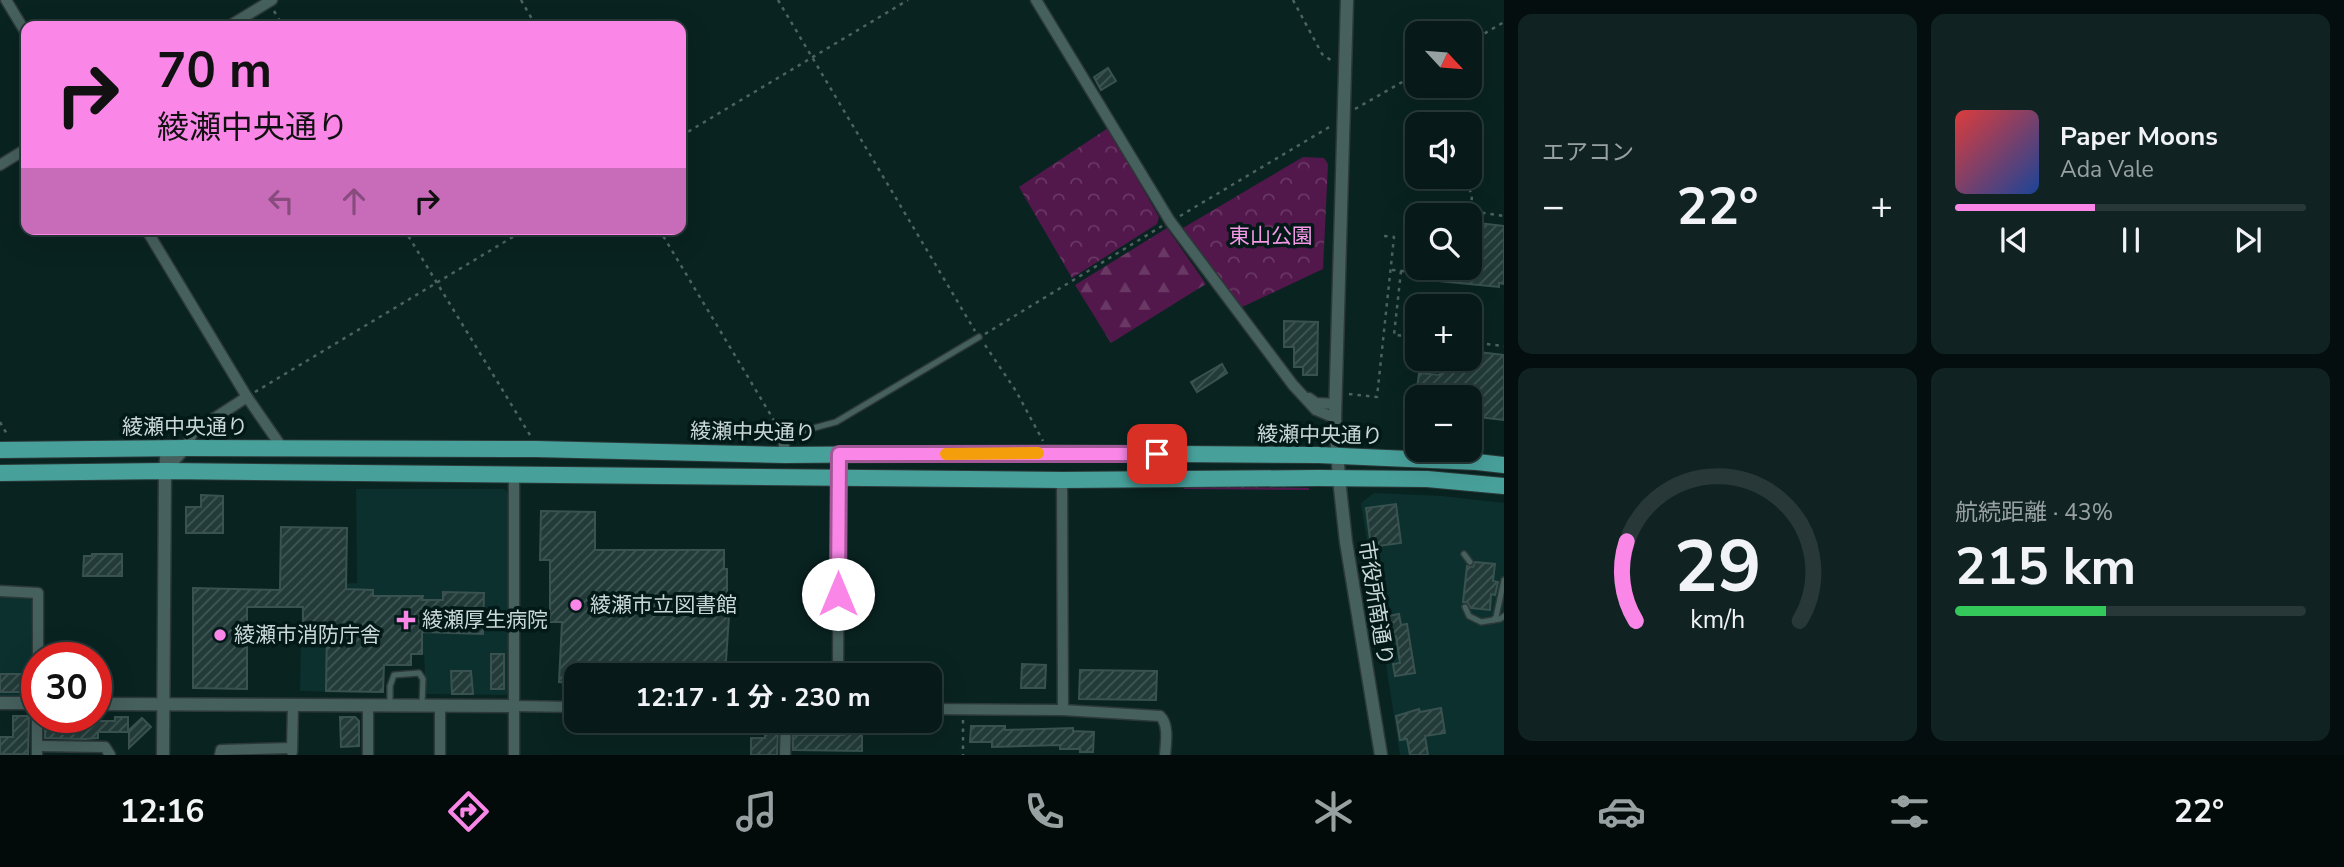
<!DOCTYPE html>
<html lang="ja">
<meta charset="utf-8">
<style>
body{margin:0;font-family:"Nunito Sans","Noto Sans JP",sans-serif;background:#102322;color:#f1f3f6;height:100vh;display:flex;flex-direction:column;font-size:26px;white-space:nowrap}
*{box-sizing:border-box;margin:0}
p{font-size:23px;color:#98a1a2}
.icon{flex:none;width:38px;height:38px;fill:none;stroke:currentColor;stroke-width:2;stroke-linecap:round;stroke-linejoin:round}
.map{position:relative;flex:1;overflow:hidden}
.details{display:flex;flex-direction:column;gap:14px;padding:14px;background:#040e0e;width:840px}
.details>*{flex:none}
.top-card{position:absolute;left:21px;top:21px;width:665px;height:214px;border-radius:14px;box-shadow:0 7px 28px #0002,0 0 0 2px #283838;background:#fa87e8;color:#111;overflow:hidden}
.needle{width:46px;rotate:116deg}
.fabs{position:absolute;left:1405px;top:21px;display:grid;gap:14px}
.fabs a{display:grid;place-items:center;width:77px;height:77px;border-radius:14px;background:#071a19;box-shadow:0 7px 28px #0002,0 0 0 2px #283838;font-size:35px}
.speed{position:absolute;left:21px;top:642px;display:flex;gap:14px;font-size:35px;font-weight:700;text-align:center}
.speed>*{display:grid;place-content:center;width:91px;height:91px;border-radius:50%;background:#071a19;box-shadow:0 7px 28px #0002,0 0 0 2px #283838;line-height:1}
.speed .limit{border:10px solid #d22;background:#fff;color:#111}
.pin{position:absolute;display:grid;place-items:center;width:60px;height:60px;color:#fff;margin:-30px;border-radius:14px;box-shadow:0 4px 10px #0006}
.me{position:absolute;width:77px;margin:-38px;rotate:0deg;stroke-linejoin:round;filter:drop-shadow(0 0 5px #0008)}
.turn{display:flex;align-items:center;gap:24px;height:147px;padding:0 21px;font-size:32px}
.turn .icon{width:91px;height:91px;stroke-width:2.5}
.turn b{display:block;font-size:49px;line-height:60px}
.lanes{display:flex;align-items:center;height:66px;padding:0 21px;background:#0003;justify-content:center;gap:35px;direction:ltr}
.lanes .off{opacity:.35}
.big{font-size:52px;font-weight:700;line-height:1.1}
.details .card{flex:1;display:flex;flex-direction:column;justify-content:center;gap:10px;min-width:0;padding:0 24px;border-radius:14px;background:#102322}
.details .dial{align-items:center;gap:0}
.dial svg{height:182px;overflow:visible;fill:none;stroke:#283838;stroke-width:7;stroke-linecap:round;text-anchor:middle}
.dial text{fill:#f1f3f6;stroke:none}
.song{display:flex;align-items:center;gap:21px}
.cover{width:84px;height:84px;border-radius:10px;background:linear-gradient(135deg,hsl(0 70% 55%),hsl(220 70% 35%))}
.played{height:7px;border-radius:4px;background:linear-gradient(90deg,#fa87e8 40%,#283838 40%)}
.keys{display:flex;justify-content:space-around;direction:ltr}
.heat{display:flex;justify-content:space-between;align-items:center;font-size:38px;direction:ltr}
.charge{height:10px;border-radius:5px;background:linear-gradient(90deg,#34c759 43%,#283838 0)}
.details .tiles{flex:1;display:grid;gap:14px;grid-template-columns:repeat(2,1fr)}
.trip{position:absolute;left:564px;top:663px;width:378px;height:70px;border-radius:14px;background:#071a19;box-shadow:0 7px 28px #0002,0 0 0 2px #283838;font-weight:700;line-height:70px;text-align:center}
.tab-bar{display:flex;height:112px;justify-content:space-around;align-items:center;background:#030a0a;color:#98a1a2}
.tab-bar .icon{width:49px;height:49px}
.tab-bar .current{color:#fa87e8}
.tab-bar b{font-size:32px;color:#f1f3f6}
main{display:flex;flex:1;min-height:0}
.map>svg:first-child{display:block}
.built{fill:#0b302e}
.grass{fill:url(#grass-dots)}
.forest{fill:url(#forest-firs)}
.park{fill:url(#park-crowns)}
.building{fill:url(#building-hatch);stroke:#395250;stroke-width:2}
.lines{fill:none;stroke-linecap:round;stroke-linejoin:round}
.service-casing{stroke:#2c3938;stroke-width:8}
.minor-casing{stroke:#2c3938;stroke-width:13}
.tertiary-casing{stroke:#2c3938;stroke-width:15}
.primary-casing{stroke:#2c3938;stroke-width:18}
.path{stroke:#4d6361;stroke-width:2.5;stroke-dasharray:3.5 5;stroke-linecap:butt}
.service{stroke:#46605e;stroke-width:5}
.minor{stroke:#46605e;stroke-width:10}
.tertiary{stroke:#46605e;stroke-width:12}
.primary{stroke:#48a09b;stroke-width:16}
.route-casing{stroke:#a25897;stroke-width:18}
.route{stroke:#fa87e8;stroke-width:12}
.slow{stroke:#f59e0b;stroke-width:12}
.poi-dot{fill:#fa87e8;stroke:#021918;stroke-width:2.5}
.labels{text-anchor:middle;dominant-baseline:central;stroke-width:7;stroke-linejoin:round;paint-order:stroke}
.park-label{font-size:21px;fill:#f598e6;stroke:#021918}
.street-label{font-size:21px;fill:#cad8d7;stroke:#021918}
.poi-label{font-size:21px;fill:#cad8d7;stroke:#021918;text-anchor:start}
</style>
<main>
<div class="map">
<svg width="1504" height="755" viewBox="0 0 1504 755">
<defs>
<pattern id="grass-dots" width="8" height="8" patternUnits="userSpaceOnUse" patternTransform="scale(1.75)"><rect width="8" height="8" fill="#52174b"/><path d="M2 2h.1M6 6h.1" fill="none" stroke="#6a3864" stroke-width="1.8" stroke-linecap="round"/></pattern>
<pattern id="forest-firs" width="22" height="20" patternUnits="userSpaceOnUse" patternTransform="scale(1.75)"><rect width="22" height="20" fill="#52174b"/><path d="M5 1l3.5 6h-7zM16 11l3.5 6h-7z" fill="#6a3864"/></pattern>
<pattern id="park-crowns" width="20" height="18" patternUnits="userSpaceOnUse" patternTransform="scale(1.75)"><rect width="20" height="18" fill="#52174b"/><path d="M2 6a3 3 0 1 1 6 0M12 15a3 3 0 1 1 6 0" fill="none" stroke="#6a3864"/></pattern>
<pattern id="building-hatch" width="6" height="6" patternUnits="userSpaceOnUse" patternTransform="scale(1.75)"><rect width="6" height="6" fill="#223b39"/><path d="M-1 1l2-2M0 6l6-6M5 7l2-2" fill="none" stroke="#415755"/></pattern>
</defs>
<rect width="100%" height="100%" fill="#092321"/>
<g class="built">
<path d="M356 489H504L511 496 509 690 506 695 426 694 424 654H384V693L300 691 302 586 357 583Z"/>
<path d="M1374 493 1442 496 1504 503V755H1400L1361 503Z"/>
<path d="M0 596 27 597 32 601 31 689 28 696H0Z"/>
</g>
<path class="grass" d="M1183 486 1309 488V490L1184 489Z"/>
<path class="forest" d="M1167 228 1206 284 1111 343 1075 285Z"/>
<g class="park">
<path d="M1108 128 1159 217 1157 224 1072 278 1019 187Z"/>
<path d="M1303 157 1324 158 1328 164 1323 269 1240 308 1183 228Z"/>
</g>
<g class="building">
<path d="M1108 68 1116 81 1101 90 1094 77Z"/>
<path d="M1470 222 1504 226V284L1499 283V287L1439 281 1441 268H1470Z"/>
<path d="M1284 321 1318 322 1317 375H1303V367H1294V347H1284Z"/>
<path d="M1470 351 1504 355V420L1470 416V397H1416L1419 373 1440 375 1441 359H1470Z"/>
<path d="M1222 364 1227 373 1197 392 1191 382Z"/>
<path d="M201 495 223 496V533H186V507H201Z"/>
<path d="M1396 504 1401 543 1371 547 1366 508Z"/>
<path d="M541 511 595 512V550H724V569H727V614L729 616 725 676H649V673H640V668H608V676H576V683L559 682 562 622H550V560H540Z"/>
<path d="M281 527 347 528 346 589 373 590V596H423L422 600H443V592L484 593 483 634 422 632V654H411V665H384L383 692 326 691 327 624 303 623V607H247V689L193 688V588L280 590Z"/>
<path d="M92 554H122V576H83L84 556H92Z"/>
<path d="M1475 562 1495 564 1493 581 1498 582 1495 595 1491 594 1490 610 1471 608 1467 602H1463L1467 566 1473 567Z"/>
<path d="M1399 614 1401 625 1407 624 1415 673 1395 676 1393 664 1400 663 1396 636 1387 637 1383 617Z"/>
<rect x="491" y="654" width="13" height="35"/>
<path d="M1022 664 1046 665 1045 688H1021Z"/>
<path d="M1080 670 1157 671 1156 700 1079 699Z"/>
<path d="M451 671H471L473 694H452Z"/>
<rect x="0" y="674" width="22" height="18"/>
<path d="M1441 708 1445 733 1425 736 1428 755H1410L1407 739 1400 740 1396 716 1419 709 1420 712Z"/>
<path d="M13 716H27L29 718 28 754H0V737H13Z"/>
<path d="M115 717H128V732H98V738L85 739 45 738V728H70V718H85V721H115Z"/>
<path d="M340 717H355L359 721V746L341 747Z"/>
<path d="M142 718 151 727 129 748V730Z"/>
<path d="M844 722H862V751L793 750V735H844Z"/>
<path d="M971 726H1005V730L1073 728V731L1094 732 1093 752H1080V749H1060V745L992 747V742H970Z"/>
<path d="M765 729H778L777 755H751V738H765Z"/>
</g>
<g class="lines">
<defs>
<g id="service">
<path d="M784 436 836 422 979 337"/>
<path d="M1464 554 1470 562"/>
<path d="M1465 607 1469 616 1481 622 1500 619 1504 616"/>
<path d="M1493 620 1496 617 1504 580"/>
<path d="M390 704V686L394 675 419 673 423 679 422 705"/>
</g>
<g id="minor">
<path d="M6 0 26 33"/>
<path d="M1036 0 1170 221 1293 385 1316 410 1335 418"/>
<path d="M229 26 272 0"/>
<path d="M0 165 26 149"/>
<path d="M146 229 247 397 193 432 186 448 165 471"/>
<path d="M247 397 283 449"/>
<path d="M1309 398 1316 403 1335 404"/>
<path d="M784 436V455"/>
<path d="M1062 480 1063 710"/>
<path d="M0 591 38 593V658"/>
<path d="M838 676 839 454"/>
<path d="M440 706V755"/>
<path d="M514 706 576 707"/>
<path d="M929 709 1063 710 1160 716C1169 724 1166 743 1165 755"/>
<path d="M37 746 105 747 110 755"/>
<path d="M292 752 293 705"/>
<path d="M37 755V718"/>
<path d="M220 755 221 750 292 748"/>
<path d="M368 755V705"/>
<path d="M514 755V475"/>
<path d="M785 755 786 721"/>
</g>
<g id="tertiary">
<path d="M1347 0 1335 418 1339 479 1346 542 1381 755"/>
<path d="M0 703H37"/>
<path d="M96 704 514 706"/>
<path d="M163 755 165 471 167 448"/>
</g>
<g id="primary">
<path d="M0 450 186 448 536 449 784 455 1050 453 1318 455 1477 462 1504 465"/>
<path d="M0 473 165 471 1062 480 1318 478 1427 479 1504 486"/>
</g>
</defs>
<use href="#service" class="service-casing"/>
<use href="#minor" class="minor-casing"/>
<use href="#tertiary" class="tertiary-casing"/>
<use href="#primary" class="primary-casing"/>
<g class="path">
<path d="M521 0 536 26"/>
<path d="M778 0 975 331"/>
<path d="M1293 0 1322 54 1332 61"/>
<path d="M274 11 283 26"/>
<path d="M1470 42 1504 22"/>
<path d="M1355 109 1418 73"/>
<path d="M681 136 908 0"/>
<path d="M1469 189 1472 194 1471 211 1504 216"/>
<path d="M1180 216 1331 126"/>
<path d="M404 229 530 435"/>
<path d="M659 229 778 427"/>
<path d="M1392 270 1422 273 1423 268"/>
<path d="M1401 271 1394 335 1418 337"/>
<path d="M985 334 1162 226"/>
<path d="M1470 342 1504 346"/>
<path d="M985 345 1016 391 1043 441"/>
<path d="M255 392 526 229"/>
<path d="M1349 394 1377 397 1394 237 1384 236"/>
<path d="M0 422 8 436"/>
<path d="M963 720V755"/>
</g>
<use href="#service" class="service"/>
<use href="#minor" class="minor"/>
<use href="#tertiary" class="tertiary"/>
<use href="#primary" class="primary"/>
</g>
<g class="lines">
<defs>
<path id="route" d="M838 594 839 454H1157"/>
</defs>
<use href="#route" class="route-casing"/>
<use href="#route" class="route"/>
<path class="slow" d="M946 454 1038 453"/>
</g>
<g class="poi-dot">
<circle cx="576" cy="605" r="7"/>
<path d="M402.5 609.5h7v7h7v7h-7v7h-7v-7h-7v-7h7z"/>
<circle cx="220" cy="635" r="7"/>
</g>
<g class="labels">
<g class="park-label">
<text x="1271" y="236">東山公園</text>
</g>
<g class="street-label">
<text x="185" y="427">綾瀬中央通り</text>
<text transform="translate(753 432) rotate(1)">綾瀬中央通り</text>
<text transform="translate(1320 435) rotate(1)">綾瀬中央通り</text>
<text transform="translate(1376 603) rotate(81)">市役所南通り</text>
</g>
<g class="poi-label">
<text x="590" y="605">綾瀬市立図書館</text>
<text x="422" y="620">綾瀬厚生病院</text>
<text x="234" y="635">綾瀬市消防庁舎</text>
</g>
</g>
</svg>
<div class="fabs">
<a><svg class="needle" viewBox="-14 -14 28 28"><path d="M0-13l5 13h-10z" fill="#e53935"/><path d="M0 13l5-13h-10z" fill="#98a1a2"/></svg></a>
<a><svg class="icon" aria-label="sound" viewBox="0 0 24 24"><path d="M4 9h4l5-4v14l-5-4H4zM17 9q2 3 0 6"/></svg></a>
<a><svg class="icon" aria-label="search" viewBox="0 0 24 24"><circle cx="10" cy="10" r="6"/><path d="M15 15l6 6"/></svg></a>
<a>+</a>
<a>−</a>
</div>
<div class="speed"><div class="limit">30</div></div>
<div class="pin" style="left:1157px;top:454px;background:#d93025"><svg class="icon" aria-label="arrive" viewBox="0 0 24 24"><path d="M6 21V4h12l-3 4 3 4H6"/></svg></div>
<svg class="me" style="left:838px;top:594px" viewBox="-20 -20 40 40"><circle r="19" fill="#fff"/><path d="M0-13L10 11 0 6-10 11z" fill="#fa87e8"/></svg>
<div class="trip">12:17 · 1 分 · 230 m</div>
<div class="top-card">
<div class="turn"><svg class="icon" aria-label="right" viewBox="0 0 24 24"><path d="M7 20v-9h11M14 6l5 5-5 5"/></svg><div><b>70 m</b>綾瀬中央通り</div></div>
<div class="lanes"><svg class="icon off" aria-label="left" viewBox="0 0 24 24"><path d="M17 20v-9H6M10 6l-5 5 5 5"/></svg><svg class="icon off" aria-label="ahead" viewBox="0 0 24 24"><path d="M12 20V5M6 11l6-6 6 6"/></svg><svg class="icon" aria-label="right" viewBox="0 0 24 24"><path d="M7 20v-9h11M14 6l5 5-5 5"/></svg></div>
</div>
</div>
<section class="details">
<div class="tiles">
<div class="card"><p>エアコン</p>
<div class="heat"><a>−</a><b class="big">22°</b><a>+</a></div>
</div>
<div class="card">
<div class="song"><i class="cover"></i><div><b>Paper Moons</b><p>Ada Vale</p></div></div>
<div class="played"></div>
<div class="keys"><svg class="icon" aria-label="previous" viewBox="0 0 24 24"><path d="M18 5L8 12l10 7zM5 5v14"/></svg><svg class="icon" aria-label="pause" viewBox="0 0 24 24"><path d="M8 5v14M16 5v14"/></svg><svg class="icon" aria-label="next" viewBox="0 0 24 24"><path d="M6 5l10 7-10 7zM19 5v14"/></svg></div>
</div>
<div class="card dial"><svg viewBox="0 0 100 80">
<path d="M14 69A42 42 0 1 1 86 69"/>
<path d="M14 69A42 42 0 0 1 10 34" stroke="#fa87e8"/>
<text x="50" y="56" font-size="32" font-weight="700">29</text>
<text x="50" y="72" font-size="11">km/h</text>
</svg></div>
<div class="card"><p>航続距離 · 43%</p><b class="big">215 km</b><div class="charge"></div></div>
</div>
</section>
</main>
<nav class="tab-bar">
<b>12:16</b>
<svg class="icon current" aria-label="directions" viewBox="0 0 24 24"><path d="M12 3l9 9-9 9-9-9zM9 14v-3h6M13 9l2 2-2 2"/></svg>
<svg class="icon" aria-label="music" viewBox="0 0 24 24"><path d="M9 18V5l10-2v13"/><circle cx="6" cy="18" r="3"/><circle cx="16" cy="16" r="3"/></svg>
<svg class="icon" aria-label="phone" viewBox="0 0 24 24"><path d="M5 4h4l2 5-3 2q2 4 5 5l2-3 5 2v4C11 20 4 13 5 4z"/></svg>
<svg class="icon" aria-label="climate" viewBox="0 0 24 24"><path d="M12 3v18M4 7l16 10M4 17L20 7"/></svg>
<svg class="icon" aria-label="car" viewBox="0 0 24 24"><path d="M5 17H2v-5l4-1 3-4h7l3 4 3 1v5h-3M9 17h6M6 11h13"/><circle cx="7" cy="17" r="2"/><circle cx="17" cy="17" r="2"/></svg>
<svg class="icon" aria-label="filters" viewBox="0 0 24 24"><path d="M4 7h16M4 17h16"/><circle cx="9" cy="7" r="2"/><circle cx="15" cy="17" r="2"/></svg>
<b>22°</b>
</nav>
